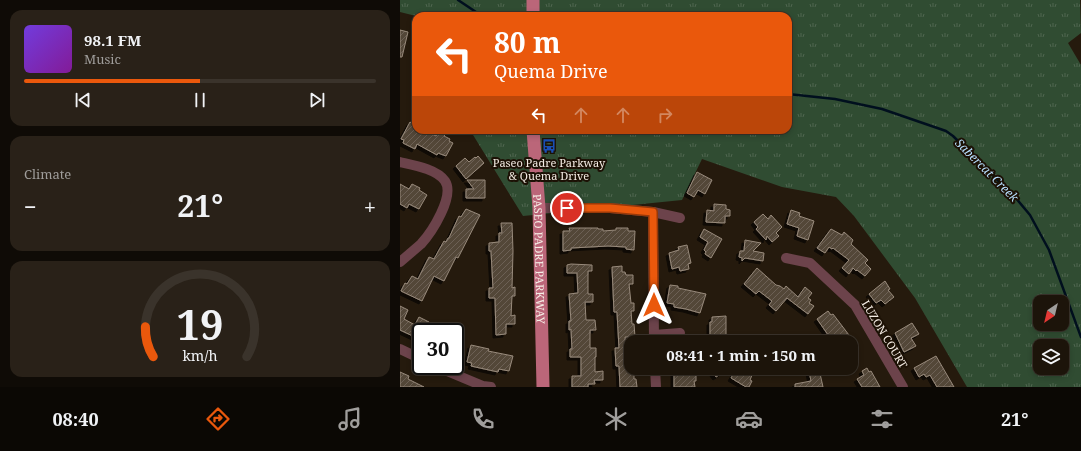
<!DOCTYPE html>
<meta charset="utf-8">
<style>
body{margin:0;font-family:"Noto Serif",serif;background:#292118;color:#f1f3f6;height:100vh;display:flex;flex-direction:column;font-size:15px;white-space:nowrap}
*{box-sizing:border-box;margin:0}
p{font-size:13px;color:#a09e9c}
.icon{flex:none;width:22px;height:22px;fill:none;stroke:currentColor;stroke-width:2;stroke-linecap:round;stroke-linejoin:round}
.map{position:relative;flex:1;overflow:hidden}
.drawer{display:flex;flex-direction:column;gap:10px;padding:10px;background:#0f0b06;width:400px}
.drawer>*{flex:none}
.top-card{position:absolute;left:12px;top:12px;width:380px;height:122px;border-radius:12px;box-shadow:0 2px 6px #0003,0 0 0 1px #3a332b;background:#ea580c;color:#fff;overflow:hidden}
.needle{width:26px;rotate:215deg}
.buttons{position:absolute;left:633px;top:295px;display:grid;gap:8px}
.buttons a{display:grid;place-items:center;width:36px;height:36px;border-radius:8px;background:#1c140a;box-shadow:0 2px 6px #0003,0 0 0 1px #3a332b;font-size:20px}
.speed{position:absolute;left:12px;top:323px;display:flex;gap:8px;font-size:20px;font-weight:700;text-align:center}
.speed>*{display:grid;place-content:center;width:52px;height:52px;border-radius:50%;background:#1c140a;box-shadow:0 2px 6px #0003,0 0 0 1px #3a332b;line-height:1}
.speed .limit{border:2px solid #111;border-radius:6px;background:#fff;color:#111}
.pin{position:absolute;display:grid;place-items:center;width:34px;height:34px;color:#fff;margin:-17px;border:2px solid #fff;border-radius:50%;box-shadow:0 1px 4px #0007}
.me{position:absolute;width:44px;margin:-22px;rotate:0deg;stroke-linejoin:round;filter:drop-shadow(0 0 3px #0008)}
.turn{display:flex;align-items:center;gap:14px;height:84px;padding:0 16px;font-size:18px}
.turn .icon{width:52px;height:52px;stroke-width:2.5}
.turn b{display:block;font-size:28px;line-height:34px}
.lanes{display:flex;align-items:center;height:38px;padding:0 16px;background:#0003;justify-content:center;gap:20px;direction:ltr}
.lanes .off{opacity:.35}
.big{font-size:30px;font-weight:700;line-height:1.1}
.drawer .widget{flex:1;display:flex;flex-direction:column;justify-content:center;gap:6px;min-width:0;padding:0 14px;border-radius:12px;background:#292118}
.drawer .dial{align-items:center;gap:0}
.dial svg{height:104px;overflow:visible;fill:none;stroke:#3a332b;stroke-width:7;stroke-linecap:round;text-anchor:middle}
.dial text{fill:#f1f3f6;stroke:none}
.song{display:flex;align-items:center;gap:12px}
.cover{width:48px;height:48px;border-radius:6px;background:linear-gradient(135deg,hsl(260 70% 55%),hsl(290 70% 35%))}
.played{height:4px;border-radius:2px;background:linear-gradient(90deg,#ea580c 50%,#3a332b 50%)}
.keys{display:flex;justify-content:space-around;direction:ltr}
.heat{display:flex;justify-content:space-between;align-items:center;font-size:22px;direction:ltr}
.trip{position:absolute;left:224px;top:335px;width:234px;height:40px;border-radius:12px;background:#1c140a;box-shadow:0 2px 6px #0003,0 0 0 1px #3a332b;font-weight:700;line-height:40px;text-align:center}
.dock{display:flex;height:64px;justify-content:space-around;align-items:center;background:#0b0804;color:#a09e9c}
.dock .icon{width:28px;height:28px}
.dock .selected{color:#ea580c}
.dock b{font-size:18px;color:#f1f3f6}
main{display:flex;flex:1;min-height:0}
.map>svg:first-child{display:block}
.grass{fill:url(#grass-tufts);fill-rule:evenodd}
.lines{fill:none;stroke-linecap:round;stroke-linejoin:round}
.stream{stroke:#000f1e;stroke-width:2.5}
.building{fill:url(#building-hatch);stroke:#998b7c;filter:url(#shadow)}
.minor{stroke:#6c434b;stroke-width:10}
.major{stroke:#bb6679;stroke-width:13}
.route-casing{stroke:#983908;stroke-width:10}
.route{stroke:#ea580c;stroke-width:7}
.labels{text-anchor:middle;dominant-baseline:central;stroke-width:4;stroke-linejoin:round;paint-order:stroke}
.poi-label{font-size:11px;fill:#f5ede5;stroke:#1c1105}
.street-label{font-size:11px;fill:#f5ede5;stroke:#1c1105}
.water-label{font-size:12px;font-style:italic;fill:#b8dffe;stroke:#1c1105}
</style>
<main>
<section class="drawer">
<div class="widget">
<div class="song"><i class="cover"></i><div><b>98.1 FM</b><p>Music</p></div></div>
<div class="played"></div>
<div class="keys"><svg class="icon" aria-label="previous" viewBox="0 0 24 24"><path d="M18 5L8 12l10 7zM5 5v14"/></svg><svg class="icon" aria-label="pause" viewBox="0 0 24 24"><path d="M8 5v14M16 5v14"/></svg><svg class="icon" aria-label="next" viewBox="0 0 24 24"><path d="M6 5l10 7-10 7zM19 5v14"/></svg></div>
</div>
<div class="widget"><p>Climate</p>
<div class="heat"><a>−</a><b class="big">21°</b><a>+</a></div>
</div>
<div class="widget dial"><svg viewBox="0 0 100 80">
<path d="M14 69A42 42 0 1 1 86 69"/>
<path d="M14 69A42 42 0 0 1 8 46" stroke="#ea580c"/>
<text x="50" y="56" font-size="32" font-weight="700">19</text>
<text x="50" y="72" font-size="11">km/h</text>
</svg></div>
</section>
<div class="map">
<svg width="681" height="387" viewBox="0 0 681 387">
<defs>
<pattern id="grass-tufts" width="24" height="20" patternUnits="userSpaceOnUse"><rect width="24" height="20" fill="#304c32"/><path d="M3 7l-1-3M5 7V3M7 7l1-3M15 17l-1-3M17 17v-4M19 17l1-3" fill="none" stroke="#4f6650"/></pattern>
<pattern id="building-hatch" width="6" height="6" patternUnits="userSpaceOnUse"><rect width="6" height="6" fill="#524638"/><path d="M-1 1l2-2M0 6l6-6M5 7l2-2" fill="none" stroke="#6c6155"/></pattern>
<filter id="shadow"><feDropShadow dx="-3" dy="3" stdDeviation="0" flood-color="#0009"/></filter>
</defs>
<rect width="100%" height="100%" fill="#251a0d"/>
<path class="grass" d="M0 0H680L681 33 668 43 681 65V387H567L515 298 454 216 436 197 382 187 302 159 282 200 123 216 70 130H388V16H16L0 12ZM640 302H662V324H640ZM640 346H662V368H640Z"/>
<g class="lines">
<g class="stream">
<path d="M58 0 82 16"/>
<path d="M160 16C169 14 176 12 185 16"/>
<path d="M388 94 435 99 482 109 546 131 553 136 615 197 630 215 649 250 681 337"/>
</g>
</g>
<g class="building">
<path d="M0 30 8 32 2 57H0Z"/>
<path d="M10 122 16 126V130H24L36 136 39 130 46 134 44 136 50 139 49 141 53 143 46 156 38 153 37 155 17 144 15 149 3 143 4 140 1 139Z"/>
<path d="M78 156 84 163 66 179 56 166 65 158 69 162 75 157 76 158Z"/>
<path d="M297 172 312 180 305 194 298 190 294 197 287 193Z"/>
<path d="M67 180H85V198H66V189H74Z"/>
<path d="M0 184 9 189 12 184 20 188 19 190 27 195 19 209 9 204 7 208 0 204Z"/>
<path d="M314 204 326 205V209L330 210V216H325V223L306 222 307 210 314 211Z"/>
<path d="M66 209 80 215 58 258 56 257 44 281 34 276 22 301 1 291 5 283 7 284 12 276 18 279 29 257 34 259 44 241 46 242 48 238H49L59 216 61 217Z"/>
<path d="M391 210 400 213 399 216 414 221 408 240 397 236 399 228 387 224Z"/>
<path d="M363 214 368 219 371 215 382 227 376 233 379 236 372 242 367 236 366 240 356 229 358 227 354 222Z"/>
<path d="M101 223H112L113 251 112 288 115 287V296H112L111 316 115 315V324H106V334L96 335 95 298H89V288H93L91 251H89V243L99 242V233H102Z"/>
<path d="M169 228H198V229H203V231L216 230V228H228V231H235L234 250 226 249V247L208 246 171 248V250L163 251V231H170Z"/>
<path d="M304 229 322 239 311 258 305 254 306 252 304 250 308 242 300 237Z"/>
<path d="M431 229 442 235 444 232 453 240 451 244 468 260 465 263 471 269 465 276 457 270 456 271 453 268 449 274 442 268 449 260 433 248 432 249 429 247 425 253 417 248Z"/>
<path d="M345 240 361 243 353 251 364 253 363 261 345 258 342 261V258L339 257 340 251H344Z"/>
<path d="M287 245 291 263 288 264 289 269 280 271 279 267 272 269 269 253 279 250 278 247Z"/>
<path d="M171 264 192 265V271H188V294H193V302H185L186 320H195L196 330H190V348H196V357H195V372L203 371V380H194L195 384H188V387H172V376H181V357H170V349H172L171 329 169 330V321H171L169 294 178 293 177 273H167V265Z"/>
<path d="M222 266V272H225L226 275H233V284H229L231 303H234V311H231L232 324H234L235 337H225L226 353H231V374H234V379H236L237 387H220L219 366H216L215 348H219L217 312H214L212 267Z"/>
<path d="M357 268 376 285 380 286 384 289 386 286 398 297 405 287 412 293 408 298 411 300 409 303 414 306 408 314 387 298 376 311 369 305 372 301 359 291 356 294 344 284Z"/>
<path d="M485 281 490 289 488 290 494 297 485 304 481 300 476 303 469 294Z"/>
<path d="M270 285 278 286V288L306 294 300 313 286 309 274 307V304L267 303Z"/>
<path d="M0 306 8 310 4 319 15 325 19 317 29 322 24 332H20L17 338 0 330Z"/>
<path d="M428 311 431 315 433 314 452 339 447 342H433L417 319Z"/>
<path d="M326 316V335H310V322H312V317Z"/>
<path d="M512 323 519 334 511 338 516 346 504 352 495 333Z"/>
<path d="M55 335 63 339 55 356Z"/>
<path d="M71 345 89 349 88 351 113 356 109 371 99 369 98 372 71 366 72 363 67 362Z"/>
<path d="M536 356 554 387H537L530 375 526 377 524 374 519 377 514 368Z"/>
<path d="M274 368H290V372L296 371V381H294L295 387H274Z"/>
<path d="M309 368H318L322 373 316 377Z"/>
<path d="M337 368H355L350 380 352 381 349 387H346L331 378Z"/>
<path d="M467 368 469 372 471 371 480 387H462L457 379 464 375 462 371Z"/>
<path d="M419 369 423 387H395V384L411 381 409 371Z"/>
<path d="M0 372 9 376 8 379 24 387H0Z"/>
</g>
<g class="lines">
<g class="minor">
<path d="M0 162C13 165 37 169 45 181 55 196 32 232 21 244 14 250 7 256 0 262"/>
<path d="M139 208H210L253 212 280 218"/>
<path d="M253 212 254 342"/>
<path d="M386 258 410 263 455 305 503 387"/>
<path d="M254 335 280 333"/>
<path d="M0 349 21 359"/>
<path d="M35 366 83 386 91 387"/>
<path d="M255 368 256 387"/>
</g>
<g class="major">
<path d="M133 0V16"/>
<path id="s1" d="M133 130 139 208 143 387"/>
</g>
</g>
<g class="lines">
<defs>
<path id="route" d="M167 208H210L253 212 254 305"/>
</defs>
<use href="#route" class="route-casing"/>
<use href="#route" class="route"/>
</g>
<defs>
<symbol id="bus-bare" viewBox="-9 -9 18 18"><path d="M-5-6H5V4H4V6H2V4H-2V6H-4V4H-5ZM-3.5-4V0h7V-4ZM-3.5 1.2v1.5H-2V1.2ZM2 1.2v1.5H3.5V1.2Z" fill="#1a4fb4" stroke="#1c1105" stroke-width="2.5" paint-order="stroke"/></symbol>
</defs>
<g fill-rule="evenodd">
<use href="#bus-bare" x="139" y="136" width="20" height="20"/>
</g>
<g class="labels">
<g class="poi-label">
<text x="149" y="162">Paseo Padre Parkway<tspan x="149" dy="13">&amp; Quema Drive</tspan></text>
</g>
<g class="street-label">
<text stroke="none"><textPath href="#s1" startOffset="129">PASEO PADRE PARKWAY</textPath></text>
<text transform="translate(485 334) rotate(59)">LUZON COURT</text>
</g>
<g class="water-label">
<text transform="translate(587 170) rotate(45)">Sabercat Creek</text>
</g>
</g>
</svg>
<div class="buttons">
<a><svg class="needle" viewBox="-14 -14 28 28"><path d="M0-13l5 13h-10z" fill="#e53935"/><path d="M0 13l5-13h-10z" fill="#a09e9c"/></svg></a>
<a><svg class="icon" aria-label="layers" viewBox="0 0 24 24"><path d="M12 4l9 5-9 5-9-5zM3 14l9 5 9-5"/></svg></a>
</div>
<div class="speed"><div class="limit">30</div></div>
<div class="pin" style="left:167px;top:208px;background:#d93025"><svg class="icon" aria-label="arrive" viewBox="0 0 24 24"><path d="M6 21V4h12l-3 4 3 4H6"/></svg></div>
<svg class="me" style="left:254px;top:305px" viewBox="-20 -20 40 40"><path d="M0-17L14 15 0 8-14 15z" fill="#ea580c" stroke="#fff" stroke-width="4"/></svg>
<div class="trip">08:41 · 1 min · 150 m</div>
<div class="top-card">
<div class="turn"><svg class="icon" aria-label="left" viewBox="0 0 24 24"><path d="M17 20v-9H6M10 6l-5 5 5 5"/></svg><div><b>80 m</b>Quema Drive</div></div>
<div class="lanes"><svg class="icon" aria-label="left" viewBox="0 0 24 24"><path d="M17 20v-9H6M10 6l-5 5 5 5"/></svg><svg class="icon off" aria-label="ahead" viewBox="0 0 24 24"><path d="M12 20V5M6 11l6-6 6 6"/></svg><svg class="icon off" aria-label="ahead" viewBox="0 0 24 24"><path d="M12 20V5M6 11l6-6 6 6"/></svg><svg class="icon off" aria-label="right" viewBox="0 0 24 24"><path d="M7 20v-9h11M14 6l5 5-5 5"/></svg></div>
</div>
</div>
</main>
<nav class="dock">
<b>08:40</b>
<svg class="icon selected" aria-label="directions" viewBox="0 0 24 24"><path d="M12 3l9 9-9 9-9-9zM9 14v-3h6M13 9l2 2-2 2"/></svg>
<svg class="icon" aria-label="music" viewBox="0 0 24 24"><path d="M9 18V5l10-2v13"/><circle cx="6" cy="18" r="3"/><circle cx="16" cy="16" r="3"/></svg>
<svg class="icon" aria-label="phone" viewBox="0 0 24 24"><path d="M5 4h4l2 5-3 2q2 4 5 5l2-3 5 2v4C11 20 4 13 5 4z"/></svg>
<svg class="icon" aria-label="climate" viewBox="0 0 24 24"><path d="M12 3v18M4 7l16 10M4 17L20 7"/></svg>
<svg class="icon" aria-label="car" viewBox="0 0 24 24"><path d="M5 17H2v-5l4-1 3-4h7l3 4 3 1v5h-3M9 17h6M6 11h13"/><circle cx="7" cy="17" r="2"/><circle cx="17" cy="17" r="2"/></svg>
<svg class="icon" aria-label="filters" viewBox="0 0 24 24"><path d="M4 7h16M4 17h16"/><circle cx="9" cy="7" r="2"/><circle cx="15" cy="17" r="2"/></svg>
<b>21°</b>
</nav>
